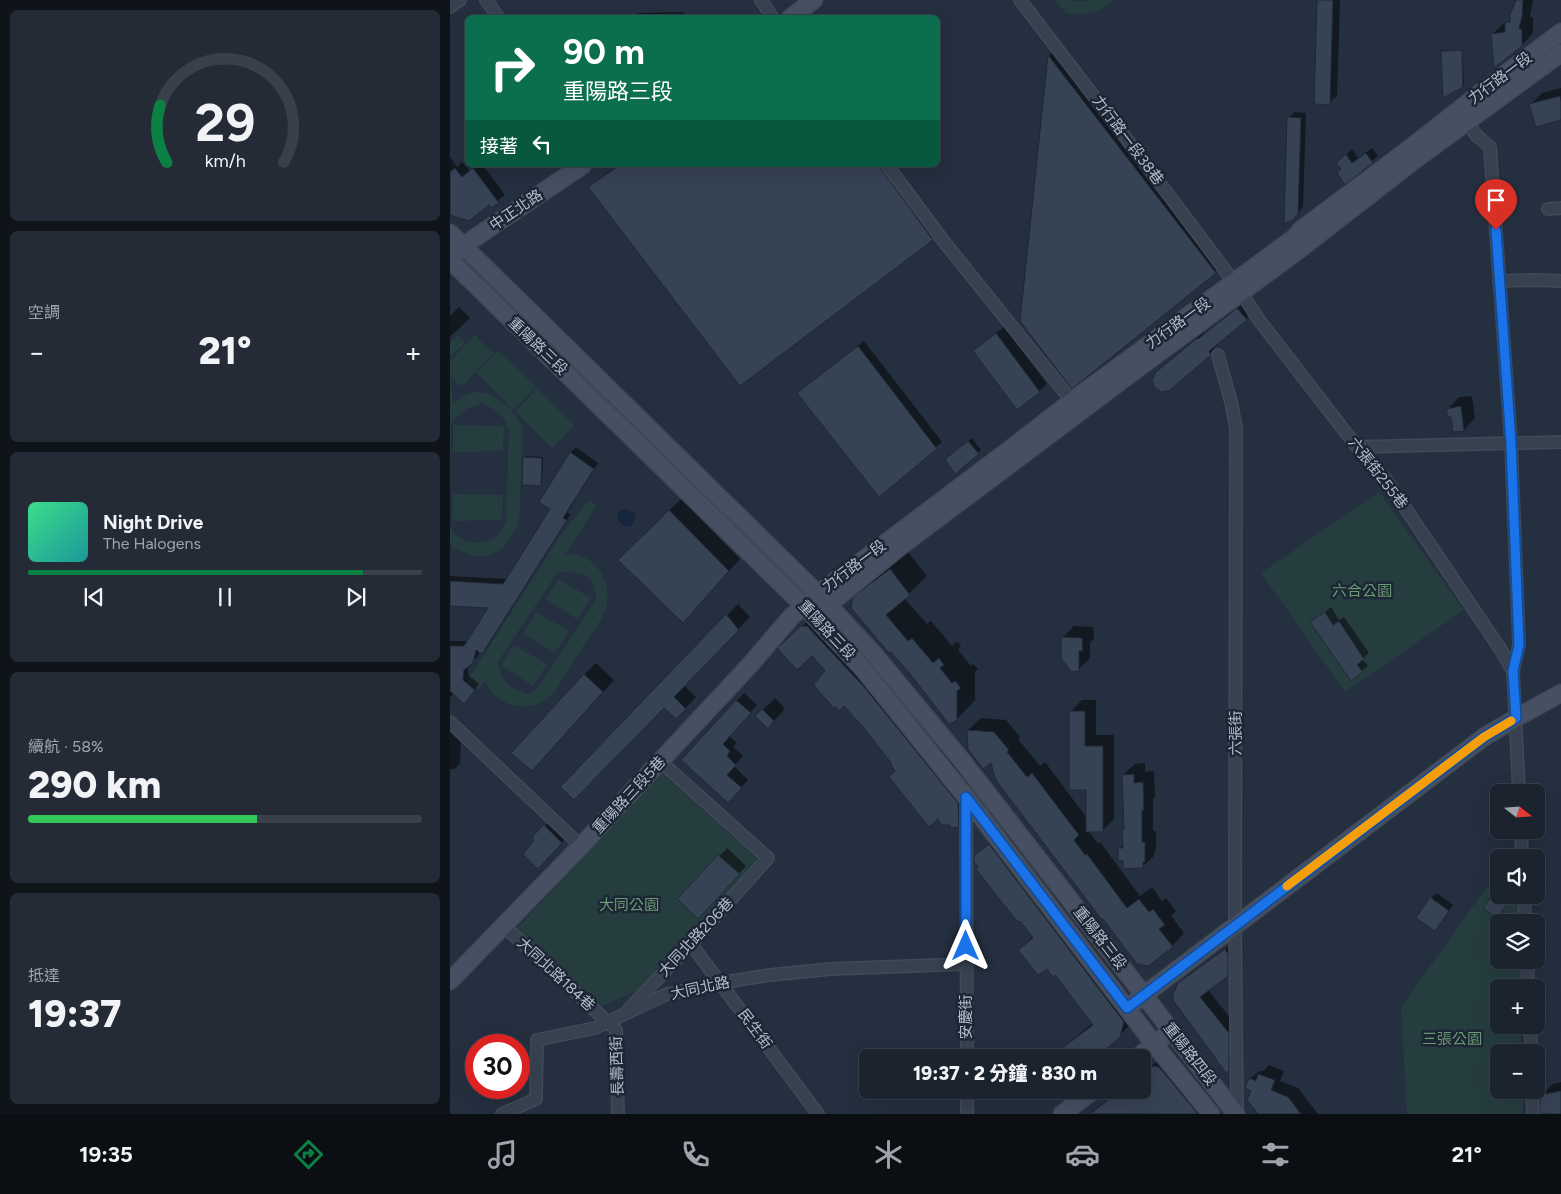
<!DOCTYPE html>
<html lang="zh-TW">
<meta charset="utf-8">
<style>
body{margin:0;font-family:Figtree,"Noto Sans TC",sans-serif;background:#242b37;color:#f1f3f6;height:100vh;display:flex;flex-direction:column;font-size:19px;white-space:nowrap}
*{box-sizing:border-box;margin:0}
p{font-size:16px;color:#a0a4aa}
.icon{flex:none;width:28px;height:28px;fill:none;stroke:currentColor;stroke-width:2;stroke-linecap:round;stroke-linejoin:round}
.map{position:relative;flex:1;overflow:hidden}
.side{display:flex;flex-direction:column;gap:10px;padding:10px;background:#0f131a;width:450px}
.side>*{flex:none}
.guide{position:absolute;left:15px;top:15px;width:475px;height:152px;border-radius:8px;box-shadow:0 5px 20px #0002,0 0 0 1px #39404b;background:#0b6e4f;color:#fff;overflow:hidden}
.needle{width:32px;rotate:107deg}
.controls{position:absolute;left:1040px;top:784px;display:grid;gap:10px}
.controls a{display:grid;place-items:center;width:55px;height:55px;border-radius:8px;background:#1b232f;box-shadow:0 5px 20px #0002,0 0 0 1px #39404b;font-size:25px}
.speed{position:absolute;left:15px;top:1034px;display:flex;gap:10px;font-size:25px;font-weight:700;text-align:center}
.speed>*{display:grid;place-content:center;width:65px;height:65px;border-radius:50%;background:#1b232f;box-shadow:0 5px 20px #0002,0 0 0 1px #39404b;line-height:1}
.speed .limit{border:8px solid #d22;background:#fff;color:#111}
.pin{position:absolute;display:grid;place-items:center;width:42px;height:42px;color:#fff;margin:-51px -21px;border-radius:50% 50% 50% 0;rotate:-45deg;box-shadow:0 0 5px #0007}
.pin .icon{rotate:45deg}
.me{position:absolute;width:55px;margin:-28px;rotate:0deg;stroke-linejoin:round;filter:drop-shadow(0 0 4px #0008)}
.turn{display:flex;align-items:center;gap:18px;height:105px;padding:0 15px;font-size:22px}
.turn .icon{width:65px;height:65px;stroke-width:2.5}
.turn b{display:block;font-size:35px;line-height:42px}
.then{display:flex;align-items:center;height:48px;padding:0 15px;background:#0003;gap:10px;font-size:19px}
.big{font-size:38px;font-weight:800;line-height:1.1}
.side .tile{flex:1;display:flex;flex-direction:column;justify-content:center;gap:8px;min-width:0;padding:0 18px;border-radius:8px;background:#242b37}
.side .dial{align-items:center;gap:0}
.dial svg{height:130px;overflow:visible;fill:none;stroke:#39404b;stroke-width:7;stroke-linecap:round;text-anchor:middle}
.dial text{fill:#f1f3f6;stroke:none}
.song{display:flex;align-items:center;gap:15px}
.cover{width:60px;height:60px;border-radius:8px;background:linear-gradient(135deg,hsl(150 70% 55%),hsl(180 70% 35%))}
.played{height:5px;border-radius:2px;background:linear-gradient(90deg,#0b8043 85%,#39404b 85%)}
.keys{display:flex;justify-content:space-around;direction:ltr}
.heat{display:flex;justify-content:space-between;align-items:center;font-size:28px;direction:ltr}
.charge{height:8px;border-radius:4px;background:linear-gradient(90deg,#34c759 58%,#39404b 0)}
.trip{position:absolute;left:409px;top:1049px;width:292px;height:50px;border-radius:8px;background:#1b232f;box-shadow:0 5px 20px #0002,0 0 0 1px #39404b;font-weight:800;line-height:50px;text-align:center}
.tabs{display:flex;height:80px;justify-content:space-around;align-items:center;background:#0b0e13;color:#a0a4aa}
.tabs .icon{width:35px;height:35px}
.tabs .on{color:#0b8043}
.tabs b{font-size:22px;color:#f1f3f6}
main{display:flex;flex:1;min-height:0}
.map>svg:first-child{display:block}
.green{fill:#263d40;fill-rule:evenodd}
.water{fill:#16263d}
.shadow{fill:#0007}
.building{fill:#364355;stroke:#1f2836}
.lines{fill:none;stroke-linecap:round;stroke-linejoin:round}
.street-casing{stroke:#414a58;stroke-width:14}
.secondary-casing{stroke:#414a58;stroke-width:19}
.street{stroke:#38414f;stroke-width:11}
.secondary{stroke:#465062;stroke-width:16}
.route-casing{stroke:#114b97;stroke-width:12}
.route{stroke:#1a73e8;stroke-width:9}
.slow{stroke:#f59e0b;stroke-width:9}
.labels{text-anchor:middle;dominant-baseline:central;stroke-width:5;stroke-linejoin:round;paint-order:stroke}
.street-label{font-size:15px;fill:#b4bcca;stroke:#1d2634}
.park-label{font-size:15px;fill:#6a9b75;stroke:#1d2634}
</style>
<main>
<section class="side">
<div class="tile dial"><svg viewBox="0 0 100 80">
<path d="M14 69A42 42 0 1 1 86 69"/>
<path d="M14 69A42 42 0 0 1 10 34" stroke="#0b8043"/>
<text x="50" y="56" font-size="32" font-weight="700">29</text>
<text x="50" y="72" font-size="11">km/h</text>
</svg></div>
<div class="tile"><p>空調</p>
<div class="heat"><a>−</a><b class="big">21°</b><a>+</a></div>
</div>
<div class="tile">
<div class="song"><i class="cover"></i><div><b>Night Drive</b><p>The Halogens</p></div></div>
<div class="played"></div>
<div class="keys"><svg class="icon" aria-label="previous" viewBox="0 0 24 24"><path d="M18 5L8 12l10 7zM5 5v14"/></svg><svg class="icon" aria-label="pause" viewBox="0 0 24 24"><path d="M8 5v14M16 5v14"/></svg><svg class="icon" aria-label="next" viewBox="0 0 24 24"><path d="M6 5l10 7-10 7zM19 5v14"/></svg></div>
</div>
<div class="tile"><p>續航 · 58%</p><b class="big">290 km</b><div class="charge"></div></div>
<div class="tile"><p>抵達</p><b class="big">19:37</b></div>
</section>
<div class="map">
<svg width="1111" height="1114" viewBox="0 0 1111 1114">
<rect width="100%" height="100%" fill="#242f3f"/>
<g class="green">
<path d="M605 0H619L627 2 641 0H664C650 12 635 16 616 13Z"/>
<path d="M8 335 15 343 0 357V343Z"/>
<path d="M25 335 43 353 11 387 0 375V361Z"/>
<path d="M48 350 86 387 64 410 26 373Z"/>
<path d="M0 380H1L3 403 15 395 24 392 38 393 60 408 73 428 69 524 55 546 46 552 34 556H26L4 549 0 543V527C2 530 4 534 7 536 20 546 41 544 51 532 53 529 55 524 56 521L59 429C52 413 47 411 33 403 19 407 10 412 1 423L0 494Z"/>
<path d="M87 388 124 425 103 448 65 412Z"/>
<path d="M3 425 54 426 53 451 3 452Z"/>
<path d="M929 492 1014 610 895 692 811 573Z"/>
<path d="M3 494 53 495 52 520 2 521Z"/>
<path d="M139 500 147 505 115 555C120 555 125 554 130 556 151 562 162 588 156 609 152 620 135 643 128 654 121 664 108 689 101 696 84 711 58 710 43 693 39 690 37 684 35 680L28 690 17 681 112 533ZM118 571C139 574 145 578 146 600L87 689 77 694C58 687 53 682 47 663L107 573Z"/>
<path d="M108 579 141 598 127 619 96 599Z"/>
<path d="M86 612 119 631 105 653 73 633Z"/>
<path d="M64 645 97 664 83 686 51 665Z"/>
<path d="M212 773 310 861 193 988 148 1008 66 929Z"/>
<path d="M1049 870V895H1067L1068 922H1049V960H1069L1070 987 1049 988V1025H1071L1072 1052H1049V1090H1073V1114H957L951 1007Z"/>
</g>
<path class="water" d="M177 509 185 514C185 521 183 526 176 527L167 520 168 512Z"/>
<g class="shadow">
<path d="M868 0H890L887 96 879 103Z"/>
<path d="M1065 0H1083L1080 17 1083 18V33L1072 45 1042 35 1054 23H1058L1061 19Z"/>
<path d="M234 12V18H184L188 13Z"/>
<path d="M993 50H1012L1014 85 1013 86 992 51Z"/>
<path d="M604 51 771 267 765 272 572 320 599 56Z"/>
<path d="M1111 88V119L1080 105 1092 93Z"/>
<path d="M844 112 856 113 853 207 842 219 839 118Z"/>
<path d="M922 148 928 156 895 183 893 169 888 163 902 149 908 158Z"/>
<path d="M0 157 7 167 12 162 20 171 27 165H33L55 195 41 206 39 203 0 212Z"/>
<path d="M168 165H437L488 233 291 385 139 187Z"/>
<path d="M793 304 801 314 764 346 765 349 760 354 712 367 753 333 754 334Z"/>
<path d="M9 307 20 318 0 337V316Z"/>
<path d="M554 327 597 384 589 391 524 351Z"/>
<path d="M414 341 492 442 429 495 349 393Z"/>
<path d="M1022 396 1025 418 1014 430 998 409 1009 397Z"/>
<path d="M522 438 531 450 528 453 500 456Z"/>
<path d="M126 447 148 463 117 513 121 514 37 647 31 652 29 651 28 656 18 665V675L29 684 19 697 4 693 0 697V641H19L40 606 0 604V576L58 579 102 508 90 501 121 452Z"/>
<path d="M76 456 93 457 92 484 91 485 74 458Z"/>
<path d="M231 499 290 559 233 621 170 560Z"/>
<path d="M458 552 477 576 454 598 477 624 481 621 502 646 507 641 511 646 508 650 521 666 523 664 528 669 525 672V700L507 719 404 598 423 580Z"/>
<path d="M288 604 300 617 234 685 246 697 226 718 214 706 112 787Z"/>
<path d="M881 607 889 620 894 617 919 653 912 659 918 666 901 679 862 623Z"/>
<path d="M371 612 429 674 522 789V812L508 826 501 824 447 771 443 764 377 671 343 635 366 613Z"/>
<path d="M624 626 643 627 644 639 640 642V658L628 670 612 638Z"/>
<path d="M146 663 164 680 94 758 134 675Z"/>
<path d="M294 693 307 705 279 736 287 743 283 747 293 756 284 766 298 780 285 794 233 760Z"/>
<path d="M325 698 335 709 318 727 307 716Z"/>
<path d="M632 700H646V735H664V819L652 831H639L648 844 650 842 690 896 702 887 712 901 716 898 726 911 721 916 734 933 722 946 698 964 518 730 531 718 556 720 570 737 568 739 590 766 595 762 637 818V789L621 711Z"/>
<path d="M0 728 11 738 10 763 5 769H0Z"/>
<path d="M695 763V772L704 771 705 797 703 799V831H706V850L704 852V856L692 867 674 860 669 849 674 844 673 830 675 829 673 775 685 764Z"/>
<path d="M100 821 117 837 88 867 84 837Z"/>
<path d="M552 832 682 1023 669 1036 609 1052 622 1040 643 1023 605 974 570 950 583 936 530 867 525 856Z"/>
<path d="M277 848 296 866 255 910 229 899Z"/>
<path d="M1049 888V895H1060L1035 909Z"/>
<path d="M987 893 1003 905 985 930 981 898Z"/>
<path d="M783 943 785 967 758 990 786 1025V1062L778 1070 729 984 737 976Z"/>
<path d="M710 1060 761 1114H639L670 1090H692V1073Z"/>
<path d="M819 1065 834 1071 830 1081 848 1088 868 1114H810L799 1080 809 1071H813Z"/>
<path d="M1111 1082V1114H1092L1091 1096 1103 1084Z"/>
</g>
<g class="building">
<path d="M867 0H883L880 105 864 104Z"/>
<path d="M1066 0H1073L1072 17 1069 28 1072 30V46L1044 68 1041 34 1055 32V23L1060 22V15Z"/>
<path d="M1012 50 1013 87 993 98 991 51Z"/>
<path d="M598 55 766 273 622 389 570 321Z"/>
<path d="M1110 96 1111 101V120L1086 127 1079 104Z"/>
<path d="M837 117 851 118 848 214 843 220 834 224Z"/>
<path d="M916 153 923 163 895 185 887 173 891 169 886 163 896 154 902 163Z"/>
<path d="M170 165H430L431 169 483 240 290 386 138 187Z"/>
<path d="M5 168 12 177 23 168 49 203 41 208 39 205 19 221 0 215V172Z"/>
<path d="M787 308 797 320 759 351 761 355 720 390 712 392 705 388 702 381 705 373 747 338 748 339Z"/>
<path d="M546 333 590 392 567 410 523 351Z"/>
<path d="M408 346 487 449 429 497 347 393Z"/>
<path d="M1011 406 1014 431 1003 432 1001 417H998L996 409Z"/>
<path d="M518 441 529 454 505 474 495 459Z"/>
<path d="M120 452 144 469 113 518 117 520 32 654 26 650 23 663 14 670 13 680 25 690 14 704 0 691V646H14L38 608 0 606V581L53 584 100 509 89 502Z"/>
<path d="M73 457 92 458 91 486 72 485Z"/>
<path d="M219 510 279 571 233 623 168 560Z"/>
<path d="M440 569 460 595 436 615 458 641 462 638 483 663 489 658 494 665 490 668 502 683 505 681 511 688 507 691V720L499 724 461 675 441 652 439 653 401 608 403 597Z"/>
<path d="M875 612 883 625 889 621 914 659 907 665 913 672 901 681 860 622Z"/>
<path d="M276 614 289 630 224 697 236 709 226 719 214 708 124 800 110 787Z"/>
<path d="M351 626H357L415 688 508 803 509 827 500 828V825H491L488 819 479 827 439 777 445 771 441 765 442 764 413 727 394 706 389 711 386 707 384 708 364 686H365L364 684 375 671 362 656 347 670 327 648Z"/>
<path d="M611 637 632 638 633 651H629V671L621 672 611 658Z"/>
<path d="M134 674 153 692 82 771 61 753Z"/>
<path d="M286 700 301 713 273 744 280 751 277 756 286 765 277 775 292 788 278 803 231 760Z"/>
<path d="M312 709 324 721 318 729 305 716Z"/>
<path d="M619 711H635V746H653V832H636V790H619Z"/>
<path d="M517 730 544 732 559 750 557 752 577 777 582 773 629 835 624 840 635 855 637 854 677 908 689 899 699 912 703 909 715 925 709 929 723 947 698 966 687 964 653 919 652 920 548 783 545 778 541 763 533 769 518 749Z"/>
<path d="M684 774V783L693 782 694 810H692V842H695V862H693V868L673 869V861H668V848H673L672 830H674L672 775Z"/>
<path d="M94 825 112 843 88 869 73 854 83 842V836Z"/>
<path d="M539 844 674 1022 670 1037 646 1058H612L607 1052 643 1025 605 975 603 977 597 969 588 975 568 950 583 938 570 921 568 922 554 905 526 869 528 867 524 862V856Z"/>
<path d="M268 855 290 874 248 919 227 899Z"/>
<path d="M1042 895H1062L1048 918 1033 909Z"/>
<path d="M980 897 999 911 985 931 966 918Z"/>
<path d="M775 949 778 954V976L750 997 779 1033V1071L776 1073 723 1000V994L728 983Z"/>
<path d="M706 1066 710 1068 748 1114H640L671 1090H692V1073L700 1067Z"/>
<path d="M808 1074 825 1080 821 1090 838 1097 851 1114H808L797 1100 801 1091 795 1088 799 1078 806 1081Z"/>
<path d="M1111 1091V1114H1090V1095Z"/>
</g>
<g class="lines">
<defs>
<g id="street">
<path d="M36 0 49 18"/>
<path d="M311 0 323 18"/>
<path d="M570 0 672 133 784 282 809 320 907 447 937 481 1051 650 1063 671"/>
<path d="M0 7 10 0"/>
<path d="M1013 117 1027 136 1040 147 1061 443 1069 645 1063 671 1069 792"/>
<path d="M437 165 495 243 622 401"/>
<path d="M1098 209 1111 208"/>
<path d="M1049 281 1084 280 1111 281"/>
<path d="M768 355 781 402 786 428 785 925 787 1114"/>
<path d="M907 447 1111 442"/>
<path d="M0 722 131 846"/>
<path d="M516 797 517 1058"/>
<path d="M1071 830 1072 858"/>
<path d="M1074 895 1075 922"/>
<path d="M54 926 166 1030 168 1114"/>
<path d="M241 944 368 1114"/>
<path d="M1077 960 1078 988"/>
<path d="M179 1009 241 944 318 858 210 761"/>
<path d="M1080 1025 1081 1052"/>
<path d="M517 1090V1114"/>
<path d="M1082 1090 1083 1114"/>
<path d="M52 1114 86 1099 87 1040 145 1028 217 994 270 983 320 975 381 969 516 964"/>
</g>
<g id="secondary">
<path d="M340 18 364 0"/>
<path d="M0 233 368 594 423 653 510 758 786 1114"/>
<path d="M7 251 23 239 133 165"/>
<path d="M0 260 354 606 413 669 516 797 704 1044 761 1114"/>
<path d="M369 605H378L451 546 687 369 850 249 966 159 1111 53"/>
<path d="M0 981 131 846 299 666 342 616 368 594 564 446 622 401 844 238 852 229 959 149 1043 83 1111 32"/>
<path d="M686 1001 1034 737 1066 718 1111 693"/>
<path d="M687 1058 712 1038"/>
<path d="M612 1114 644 1090"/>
</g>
</defs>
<use href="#street" class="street-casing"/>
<use href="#secondary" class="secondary-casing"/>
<use href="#street" class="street"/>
<use href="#secondary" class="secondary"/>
</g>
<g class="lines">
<defs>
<path id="route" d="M516 946V797L677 1008 1034 737 1066 718 1063 671 1069 645 1061 443 1046 230"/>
</defs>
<use href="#route" class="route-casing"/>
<use href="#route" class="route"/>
<path class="slow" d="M837 886 1034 737 1061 721"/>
</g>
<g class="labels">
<g class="street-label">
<text transform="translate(1050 78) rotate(-37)">力行路一段</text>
<text transform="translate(678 140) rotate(53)">力行路一段38巷</text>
<text transform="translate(66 210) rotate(-34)">中正北路</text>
<text transform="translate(728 323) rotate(-36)">力行路一段</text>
<text transform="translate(88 346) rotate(44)">重陽路三段</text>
<text transform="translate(928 473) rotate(52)">六張街255巷</text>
<text transform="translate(404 566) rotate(-37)">力行路一段</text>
<text transform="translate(377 630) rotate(47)">重陽路三段</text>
<text transform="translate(786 733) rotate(-90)">六張街</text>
<text transform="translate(179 795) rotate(-47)">重陽路三段5巷</text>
<text transform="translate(246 937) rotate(-47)">大同北路206巷</text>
<text transform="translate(650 938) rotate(52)">重陽路三段</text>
<text transform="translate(106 974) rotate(43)">大同北路184巷</text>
<text transform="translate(250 988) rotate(-12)">大同北路</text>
<text transform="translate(516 1017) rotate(-90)">安慶街</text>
<text transform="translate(305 1029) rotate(53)">民生街</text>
<text transform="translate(740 1054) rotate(52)">重陽路四段</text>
<text transform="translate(167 1066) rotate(-92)">長壽西街</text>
</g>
<g class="park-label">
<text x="912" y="591">六合公園</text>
<text x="179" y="905">大同公園</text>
<text x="1002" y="1039">三張公園</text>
</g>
</g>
</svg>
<div class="controls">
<a><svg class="needle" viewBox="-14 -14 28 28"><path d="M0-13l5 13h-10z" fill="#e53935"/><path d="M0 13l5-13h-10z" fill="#a0a4aa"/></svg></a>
<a><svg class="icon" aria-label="sound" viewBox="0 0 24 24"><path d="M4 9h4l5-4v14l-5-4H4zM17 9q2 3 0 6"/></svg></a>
<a><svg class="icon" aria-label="layers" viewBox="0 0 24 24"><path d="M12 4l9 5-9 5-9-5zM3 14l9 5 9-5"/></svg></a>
<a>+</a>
<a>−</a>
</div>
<div class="speed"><div class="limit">30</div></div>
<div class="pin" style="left:1046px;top:230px;background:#d93025"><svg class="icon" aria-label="arrive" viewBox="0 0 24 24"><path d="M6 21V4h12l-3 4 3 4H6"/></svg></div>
<svg class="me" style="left:516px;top:946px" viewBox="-20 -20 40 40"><path d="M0-17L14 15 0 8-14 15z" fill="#1a73e8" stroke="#fff" stroke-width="4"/></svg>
<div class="trip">19:37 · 2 分鐘 · 830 m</div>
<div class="guide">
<div class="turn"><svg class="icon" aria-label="right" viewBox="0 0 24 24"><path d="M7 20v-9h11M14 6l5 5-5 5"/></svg><div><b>90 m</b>重陽路三段</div></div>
<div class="then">接著<svg class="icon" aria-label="left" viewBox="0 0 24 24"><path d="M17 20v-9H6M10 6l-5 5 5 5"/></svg></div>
</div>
</div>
</main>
<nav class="tabs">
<b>19:35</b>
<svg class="icon on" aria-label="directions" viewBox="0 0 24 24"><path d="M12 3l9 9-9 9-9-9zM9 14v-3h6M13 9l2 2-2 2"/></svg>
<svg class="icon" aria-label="music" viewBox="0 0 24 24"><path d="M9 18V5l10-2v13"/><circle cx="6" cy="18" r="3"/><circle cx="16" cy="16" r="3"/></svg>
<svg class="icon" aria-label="phone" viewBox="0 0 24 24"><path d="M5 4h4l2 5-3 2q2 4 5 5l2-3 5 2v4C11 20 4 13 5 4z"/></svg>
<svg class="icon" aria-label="climate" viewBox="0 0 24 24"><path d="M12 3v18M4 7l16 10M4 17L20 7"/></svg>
<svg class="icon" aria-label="car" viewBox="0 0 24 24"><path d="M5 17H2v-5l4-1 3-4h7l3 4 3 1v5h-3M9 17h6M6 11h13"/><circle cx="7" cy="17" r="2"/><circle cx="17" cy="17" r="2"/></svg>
<svg class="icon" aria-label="filters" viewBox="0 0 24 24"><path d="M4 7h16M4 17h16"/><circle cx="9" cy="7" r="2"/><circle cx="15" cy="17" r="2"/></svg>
<b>21°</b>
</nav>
